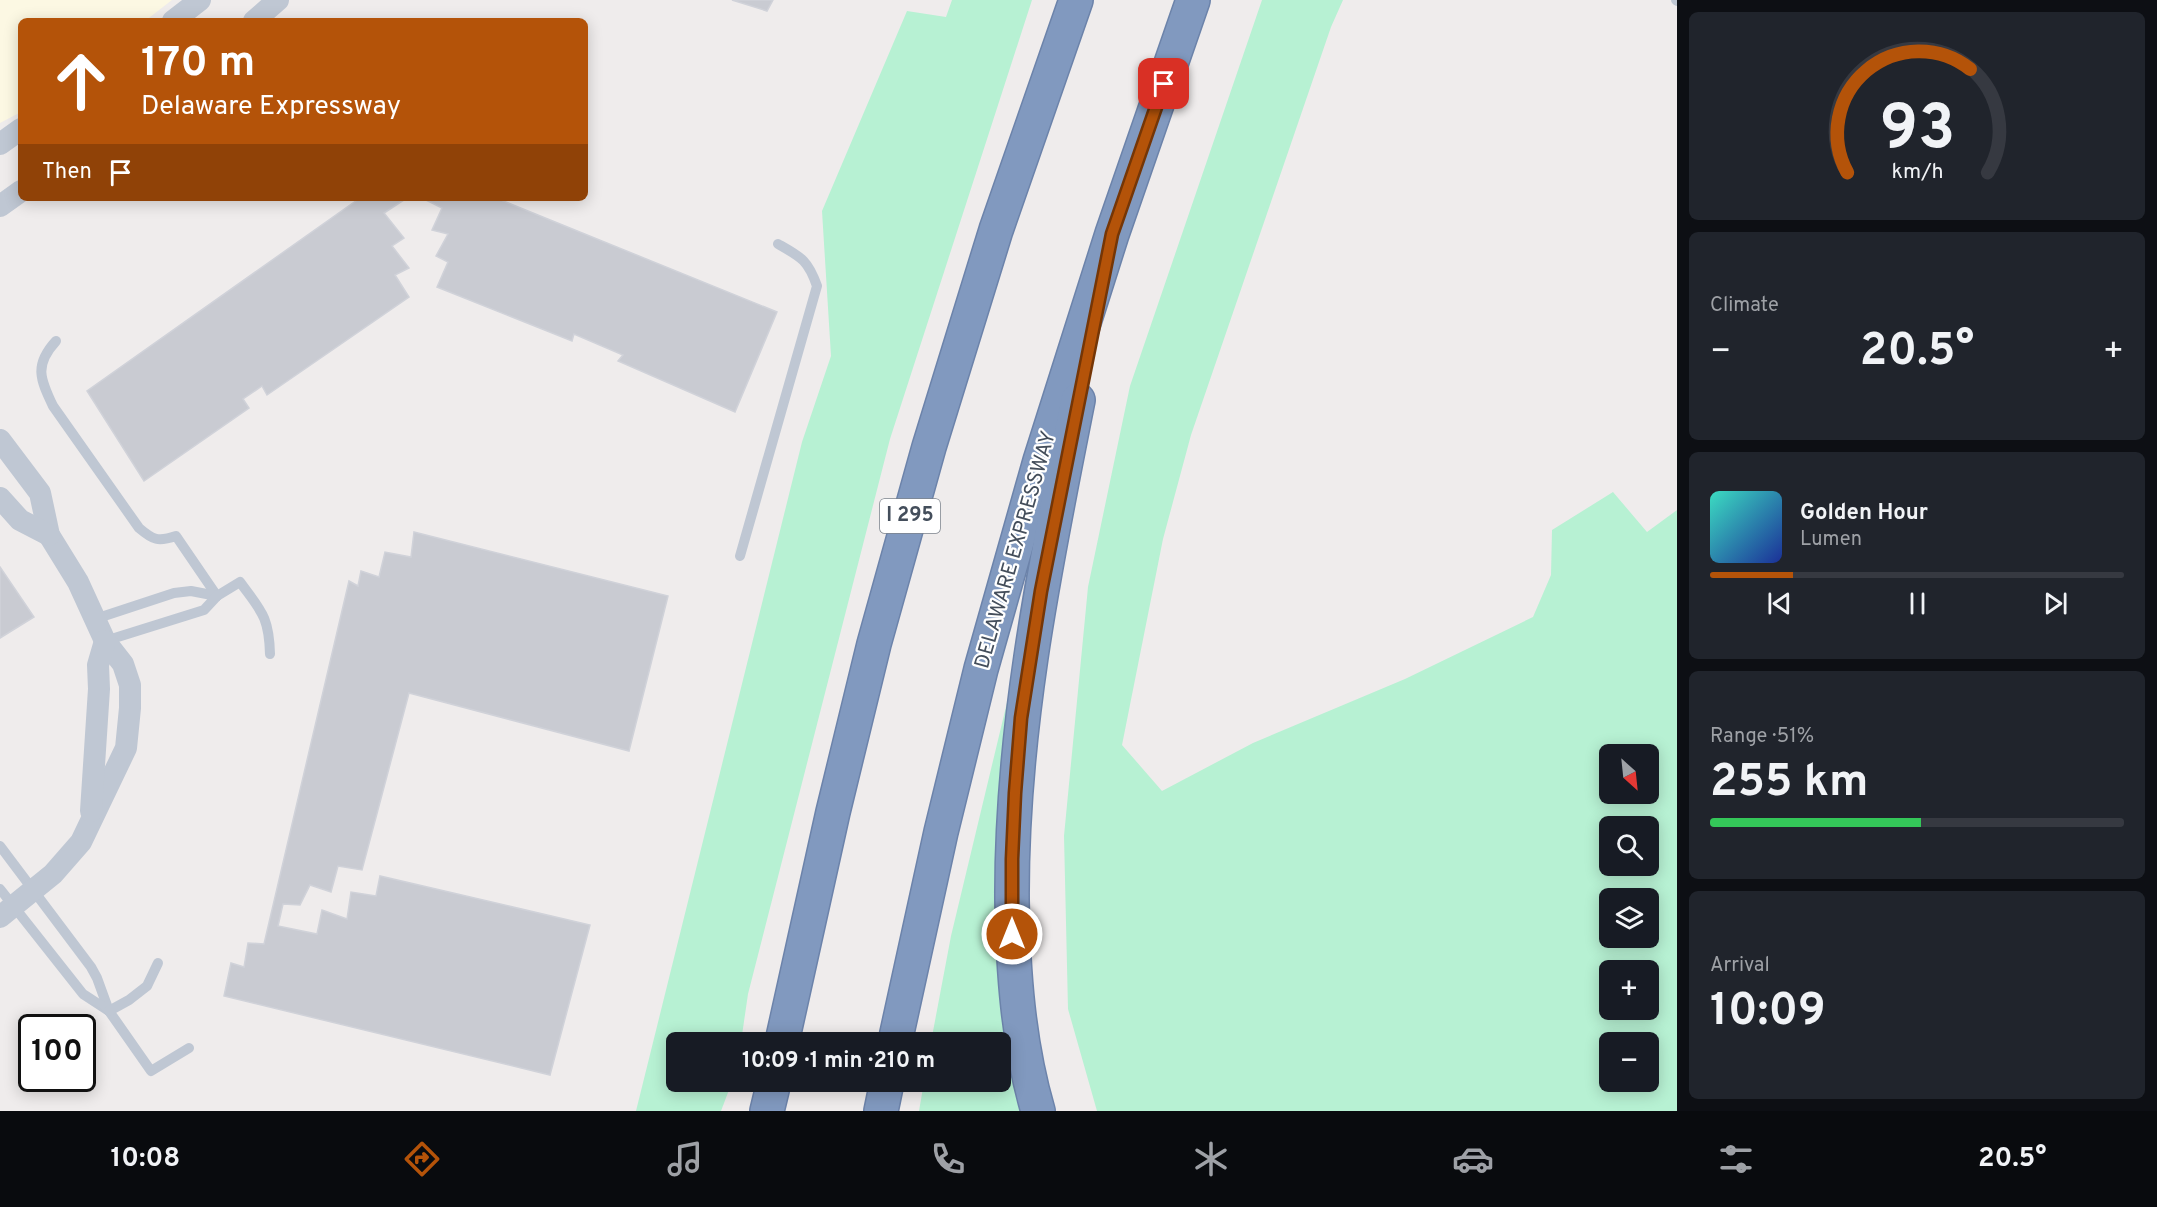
<!DOCTYPE html>
<meta charset="utf-8">
<style>
body{margin:0;font-family:Overpass,sans-serif;background:#20242c;color:#f1f3f6;height:100vh;display:flex;flex-direction:column;font-size:22px;white-space:nowrap}
*{box-sizing:border-box;margin:0}
p{font-size:20px;color:#9ea1a6}
.icon{flex:none;width:33px;height:33px;fill:none;stroke:currentColor;stroke-width:2;stroke-linecap:round;stroke-linejoin:round}
.map{position:relative;flex:1;overflow:hidden}
.details{display:flex;flex-direction:column;gap:12px;padding:12px;background:#0d0f14;width:480px}
.details>*{flex:none}
.top-card{position:absolute;left:18px;top:18px;width:570px;height:183px;border-radius:9px;box-shadow:0 3px 15px #0003;background:#b45309;color:#fff;overflow:hidden}
.needle{width:39px;rotate:153deg}
.buttons{position:absolute;left:1599px;top:744px;display:grid;gap:12px}
.buttons a{display:grid;place-items:center;width:60px;height:60px;border-radius:9px;background:#171b24;box-shadow:0 3px 15px #0003;font-size:30px}
.speed{position:absolute;left:18px;top:1014px;display:flex;gap:12px;font-size:30px;font-weight:700;text-align:center}
.speed>*{display:grid;place-content:center;width:78px;height:78px;border-radius:50%;background:#171b24;box-shadow:0 3px 15px #0003;line-height:1}
.speed .limit{border:3px solid #111;border-radius:9px;background:#fff;color:#111}
.pin{position:absolute;display:grid;place-items:center;width:51px;height:51px;color:#fff;margin:-26px;border-radius:12px;box-shadow:0 3px 9px #0006}
.me{position:absolute;width:66px;margin:-33px;rotate:0deg;stroke-linejoin:round;filter:drop-shadow(0 0 4px #0008)}
.turn{display:flex;align-items:center;gap:21px;height:126px;padding:0 24px;font-size:27px}
.turn .icon{width:78px;height:78px;stroke-width:2.5}
.turn b{display:block;font-size:42px;line-height:51px}
.then{display:flex;align-items:center;height:57px;padding:0 24px;background:#0003;gap:12px;font-size:22px}
.big{font-size:45px;font-weight:700;line-height:1.1}
.details .card{flex:1;display:flex;flex-direction:column;justify-content:center;gap:9px;min-width:0;padding:0 21px;border-radius:9px;background:#20242c}
.details .dial{align-items:center;gap:0}
.dial svg{height:156px;overflow:visible;fill:none;stroke:#363941;stroke-width:7;stroke-linecap:round;text-anchor:middle}
.dial text{fill:#f1f3f6;stroke:none}
.song{display:flex;align-items:center;gap:18px}
.cover{width:72px;height:72px;border-radius:9px;background:linear-gradient(135deg,hsl(170 70% 55%),hsl(230 70% 35%))}
.played{height:6px;border-radius:3px;background:linear-gradient(90deg,#b45309 20%,#363941 20%)}
.keys{display:flex;justify-content:space-around;direction:ltr}
.heat{display:flex;justify-content:space-between;align-items:center;font-size:33px;direction:ltr}
.charge{height:9px;border-radius:4px;background:linear-gradient(90deg,#34c759 51%,#363941 0)}
.trip{position:absolute;left:666px;top:1032px;width:345px;height:60px;border-radius:9px;background:#171b24;box-shadow:0 3px 15px #0003;font-weight:700;line-height:60px;text-align:center}
.tab-bar{display:flex;height:96px;justify-content:space-around;align-items:center;background:#090b0e;color:#9ea1a6}
.tab-bar .icon{width:42px;height:42px}
.tab-bar .on{color:#b45309}
.tab-bar b{font-size:27px;color:#f1f3f6}
main{display:flex;flex:1;min-height:0}
.map>svg:first-child{display:block}
.commercial{fill:#fcf8e3}
.green{fill:#b7f1d3;fill-rule:evenodd}
.building{fill:#c9cbd2;stroke:#d0d2d9;stroke-width:1.5}
.lines{fill:none;stroke-linecap:round;stroke-linejoin:round}
.motorway-casing{stroke:#6c83aa;stroke-width:36}
.service{stroke:#bfc7d3;stroke-width:10}
.minor{stroke:#bfc7d3;stroke-width:22}
.motorway{stroke:#8199bf;stroke-width:33}
.route-casing{stroke:#753606;stroke-width:15}
.route{stroke:#b45309;stroke-width:10}
.labels{text-anchor:middle;dominant-baseline:central;stroke-width:4.5;stroke-linejoin:round;paint-order:stroke}
.shield{fill:#fff;stroke:#7c838c;stroke-width:1.5}
.shield-label{font-size:20px;font-weight:bold;fill:#444e5b}
.street-label{font-size:21px;fill:#444e5b;stroke:#fff}
</style>
<main>
<div class="map">
<svg width="1677" height="1111" viewBox="0 0 1677 1111">
<rect width="100%" height="100%" fill="#efecec"/>
<path class="commercial" d="M0 0H172L145 21H21V112L0 123Z"/>
<g class="green">
<path d="M952 0H1032L890 439 748 994 741 1042H676V1082H732L721 1111H636L802 442 831 356 822 211 907 11 946 17Z"/>
<path d="M1262 0H1343L1331 27 1191 435 1163 539 1122 745 1162 791 1253 743 1405 679 1533 617 1551 575 1552 530 1613 492 1647 532 1677 510V1111H1097L1068 1009 1064 836 1088 587 1130 386ZM1610 754H1648V794H1610ZM1648 826V866H1610V826ZM1648 898V938H1610V898ZM1648 970V1010H1610V970ZM1610 1042H1648V1082H1610Z"/>
<path d="M1010 690 1007 1026 1020 1111H919L924 1082H1000V1042H931L951 936Z"/>
</g>
<g class="building">
<path d="M732 0H773L767 11Z"/>
<path d="M360 198H407L384 213 404 238 392 246 409 268 395 275 409 297 267 395 262 386 243 399 249 408 144 481 87 391Z"/>
<path d="M422 198H496L777 312 735 412 618 361 623 355 574 334 572 341 437 287 448 262 436 256 448 234 432 230 442 208Z"/>
<path d="M414 532 668 596 629 751 409 693 362 870 338 866 331 892 310 885 300 905 283 904 278 926 317 934 322 910 347 919 351 892 376 896 380 876 590 925 550 1075 224 996 231 963 244 967 248 943 264 944 349 581 358 586 361 571 379 577 385 552 411 557Z"/>
<path d="M0 567 34 617 0 638Z"/>
</g>
<g class="lines">
<defs>
<g id="motorway">
<path d="M782 1042 833 812 874 644 929 447 996 230 1076 0"/>
<path d="M895 1042 941 832 981 669 1040 461 1112 234 1193 0"/>
<path d="M767 1111 774 1082"/>
<path d="M881 1111 887 1082"/>
<path d="M1038 1111C1018 1043 1013 970 1012 900 1011 730 1045 566 1078 400"/>
</g>
</defs>
<use href="#motorway" class="motorway-casing"/>
<g class="service">
<path d="M1676 0 1677 1"/>
<path d="M56 341C34 365 40 379 53 406L139 528C153 540 158 542 176 536L217 596"/>
<path d="M740 556 817 286C808 260 801 257 778 244"/>
<path d="M95 619 174 593 191 591 217 596"/>
<path d="M105 641 204 610 217 596 240 582C261 611 269 616 270 654"/>
<path d="M0 846 91 967 97 978 109 1011 151 1071 189 1048"/>
<path d="M0 889 83 994 109 1011"/>
<path d="M109 1011 129 1000 147 986 158 963"/>
</g>
<g class="minor">
<path d="M173 21 200 0"/>
<path d="M254 21 278 0"/>
<path d="M0 144 21 129"/>
<path d="M0 206 21 191"/>
<path d="M0 440 40 493 49 535 78 582 105 641 123 664 130 685V708L126 748 81 842 53 874 0 917"/>
<path d="M0 498 20 520 49 535"/>
<path d="M91 811 99 689 98 665 105 641"/>
</g>
<use href="#motorway" class="motorway"/>
</g>
<g class="lines">
<defs>
<path id="route" d="M1012 934V859L1015 793 1021 718 1041 591 1112 234 1164 84"/>
</defs>
<use href="#route" class="route-casing"/>
<use href="#route" class="route"/>
</g>
<g class="labels">
<rect class="shield" x="880" y="499" width="60" height="34" rx="4.5"/>
<g class="shield-label">
<text x="910" y="516">I 295</text>
</g>
<g class="street-label">
<text transform="translate(1016 550) rotate(-74)">DELAWARE EXPRESSWAY</text>
</g>
</g>
</svg>
<div class="buttons">
<a><svg class="needle" viewBox="-14 -14 28 28"><path d="M0-13l5 13h-10z" fill="#e53935"/><path d="M0 13l5-13h-10z" fill="#9ea1a6"/></svg></a>
<a><svg class="icon" aria-label="search" viewBox="0 0 24 24"><circle cx="10" cy="10" r="6"/><path d="M15 15l6 6"/></svg></a>
<a><svg class="icon" aria-label="layers" viewBox="0 0 24 24"><path d="M12 4l9 5-9 5-9-5zM3 14l9 5 9-5"/></svg></a>
<a>+</a>
<a>−</a>
</div>
<div class="speed"><div class="limit">100</div></div>
<div class="pin" style="left:1164px;top:84px;background:#d93025"><svg class="icon" aria-label="arrive" viewBox="0 0 24 24"><path d="M6 21V4h12l-3 4 3 4H6"/></svg></div>
<svg class="me" style="left:1012px;top:934px" viewBox="-20 -20 40 40"><circle r="17" fill="#b45309" stroke="#fff" stroke-width="3"/><path d="M0-11L8 9 0 5-8 9z" fill="#fff"/></svg>
<div class="trip">10:09 · 1 min · 210 m</div>
<div class="top-card">
<div class="turn"><svg class="icon" aria-label="ahead" viewBox="0 0 24 24"><path d="M12 20V5M6 11l6-6 6 6"/></svg><div><b>170 m</b>Delaware Expressway</div></div>
<div class="then">Then<svg class="icon" aria-label="arrive" viewBox="0 0 24 24"><path d="M6 21V4h12l-3 4 3 4H6"/></svg></div>
</div>
</div>
<section class="details">
<div class="card dial"><svg viewBox="0 0 100 80">
<path d="M14 69A42 42 0 1 1 86 69"/>
<path d="M14 69A42 42 0 0 1 77 16" stroke="#b45309"/>
<text x="50" y="56" font-size="32" font-weight="700">93</text>
<text x="50" y="72" font-size="11">km/h</text>
</svg></div>
<div class="card"><p>Climate</p>
<div class="heat"><a>−</a><b class="big">20.5°</b><a>+</a></div>
</div>
<div class="card">
<div class="song"><i class="cover"></i><div><b>Golden Hour</b><p>Lumen</p></div></div>
<div class="played"></div>
<div class="keys"><svg class="icon" aria-label="previous" viewBox="0 0 24 24"><path d="M18 5L8 12l10 7zM5 5v14"/></svg><svg class="icon" aria-label="pause" viewBox="0 0 24 24"><path d="M8 5v14M16 5v14"/></svg><svg class="icon" aria-label="next" viewBox="0 0 24 24"><path d="M6 5l10 7-10 7zM19 5v14"/></svg></div>
</div>
<div class="card"><p>Range · 51%</p><b class="big">255 km</b><div class="charge"></div></div>
<div class="card"><p>Arrival</p><b class="big">10:09</b></div>
</section>
</main>
<nav class="tab-bar">
<b>10:08</b>
<svg class="icon on" aria-label="directions" viewBox="0 0 24 24"><path d="M12 3l9 9-9 9-9-9zM9 14v-3h6M13 9l2 2-2 2"/></svg>
<svg class="icon" aria-label="music" viewBox="0 0 24 24"><path d="M9 18V5l10-2v13"/><circle cx="6" cy="18" r="3"/><circle cx="16" cy="16" r="3"/></svg>
<svg class="icon" aria-label="phone" viewBox="0 0 24 24"><path d="M5 4h4l2 5-3 2q2 4 5 5l2-3 5 2v4C11 20 4 13 5 4z"/></svg>
<svg class="icon" aria-label="climate" viewBox="0 0 24 24"><path d="M12 3v18M4 7l16 10M4 17L20 7"/></svg>
<svg class="icon" aria-label="car" viewBox="0 0 24 24"><path d="M5 17H2v-5l4-1 3-4h7l3 4 3 1v5h-3M9 17h6M6 11h13"/><circle cx="7" cy="17" r="2"/><circle cx="17" cy="17" r="2"/></svg>
<svg class="icon" aria-label="filters" viewBox="0 0 24 24"><path d="M4 7h16M4 17h16"/><circle cx="9" cy="7" r="2"/><circle cx="15" cy="17" r="2"/></svg>
<b>20.5°</b>
</nav>
